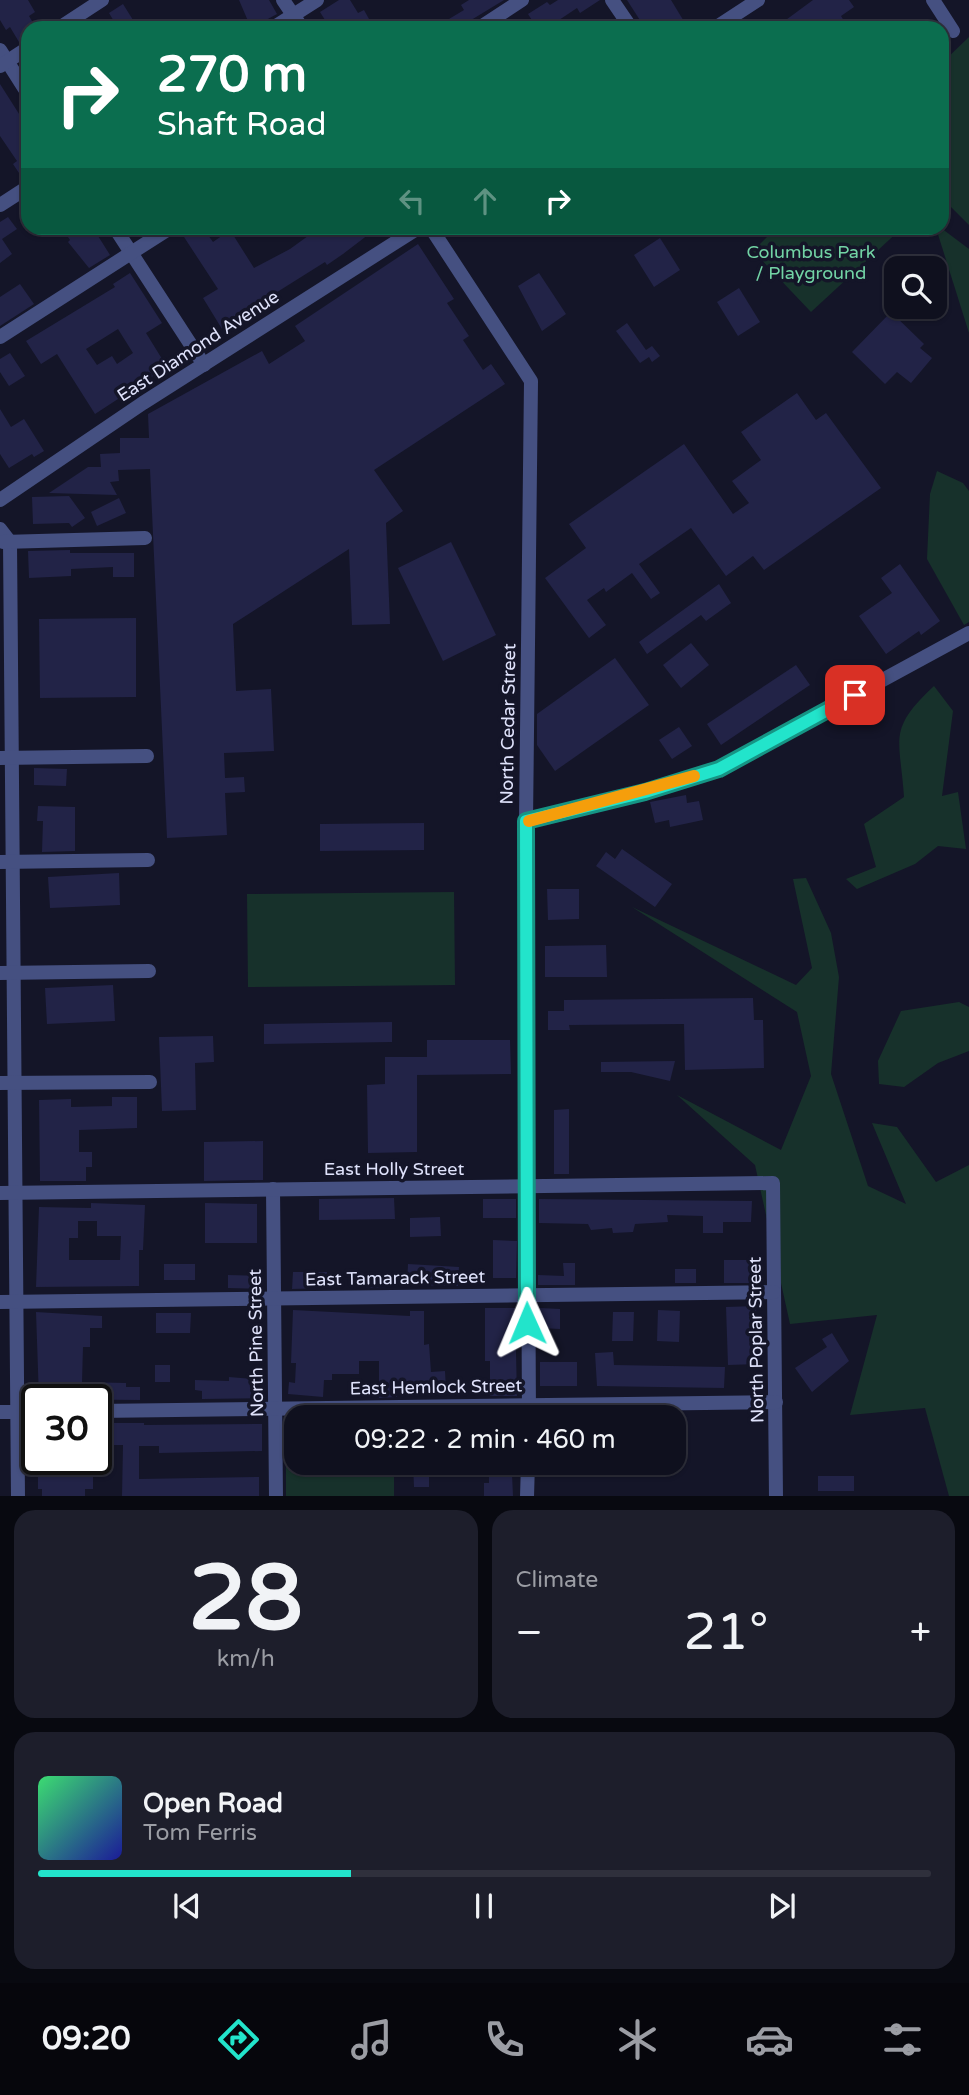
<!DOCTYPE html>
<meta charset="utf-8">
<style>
body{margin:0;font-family:"Varela Round",sans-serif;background:#1d1e2b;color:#f1f3f6;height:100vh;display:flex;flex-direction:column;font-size:26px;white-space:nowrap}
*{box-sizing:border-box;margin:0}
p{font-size:23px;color:#9b9da4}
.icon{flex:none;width:38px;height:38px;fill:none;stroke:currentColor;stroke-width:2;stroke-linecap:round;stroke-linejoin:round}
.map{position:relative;height:1496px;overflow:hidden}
.panel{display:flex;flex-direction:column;gap:14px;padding:14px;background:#080910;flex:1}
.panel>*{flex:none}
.banner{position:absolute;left:21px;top:21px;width:928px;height:214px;border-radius:21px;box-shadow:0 2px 5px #0004,0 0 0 2px #2f303c;background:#0b6e4f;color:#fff;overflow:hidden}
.fabs{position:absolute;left:884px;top:256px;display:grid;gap:14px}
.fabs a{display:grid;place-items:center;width:63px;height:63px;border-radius:14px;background:#0f101e;box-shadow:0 2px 5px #0004,0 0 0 2px #2f303c;font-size:35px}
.speed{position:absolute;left:21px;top:1384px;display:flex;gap:14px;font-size:35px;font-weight:700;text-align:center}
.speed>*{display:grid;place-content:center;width:91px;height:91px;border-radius:50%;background:#0f101e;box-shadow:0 2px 5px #0004,0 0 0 2px #2f303c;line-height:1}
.speed .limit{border:4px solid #111;border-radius:10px;background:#fff;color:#111}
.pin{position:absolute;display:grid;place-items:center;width:60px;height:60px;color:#fff;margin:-30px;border-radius:14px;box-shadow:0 4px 10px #0006}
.me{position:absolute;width:77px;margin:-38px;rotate:359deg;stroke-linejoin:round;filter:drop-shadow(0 0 5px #0008)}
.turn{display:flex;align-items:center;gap:24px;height:147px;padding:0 21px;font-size:32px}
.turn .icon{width:91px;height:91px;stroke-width:2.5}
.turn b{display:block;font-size:49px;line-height:60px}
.lanes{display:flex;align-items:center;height:66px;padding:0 21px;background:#0003;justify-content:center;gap:35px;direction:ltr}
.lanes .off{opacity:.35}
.big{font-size:52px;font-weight:600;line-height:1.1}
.panel .tile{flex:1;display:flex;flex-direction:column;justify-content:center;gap:10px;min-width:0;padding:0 24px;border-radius:21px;background:#1d1e2b}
.panel .dial{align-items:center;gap:0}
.dial b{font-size:91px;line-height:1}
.song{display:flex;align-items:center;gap:21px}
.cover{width:84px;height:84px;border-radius:10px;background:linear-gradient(135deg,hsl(140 70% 55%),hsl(240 70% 35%))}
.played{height:7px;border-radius:4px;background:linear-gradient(90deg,#22e4cb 35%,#2f303c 35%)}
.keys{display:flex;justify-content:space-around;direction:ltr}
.heat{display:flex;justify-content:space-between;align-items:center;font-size:38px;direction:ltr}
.panel .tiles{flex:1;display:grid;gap:14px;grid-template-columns:1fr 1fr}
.tile:last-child{grid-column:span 2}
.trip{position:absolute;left:284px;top:1405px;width:402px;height:70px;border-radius:21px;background:#0f101e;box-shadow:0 2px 5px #0004,0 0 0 2px #2f303c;font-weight:600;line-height:70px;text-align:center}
.dock{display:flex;height:112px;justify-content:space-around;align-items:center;background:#06060c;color:#9b9da4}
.dock .icon{width:49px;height:49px}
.dock .on{color:#22e4cb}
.dock b{font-size:32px;color:#f1f3f6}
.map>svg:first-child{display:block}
.green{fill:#17312b}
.building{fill:#222347;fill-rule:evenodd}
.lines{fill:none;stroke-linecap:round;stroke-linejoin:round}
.minor{stroke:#455081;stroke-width:14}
.tertiary{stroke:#455081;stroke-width:14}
.route-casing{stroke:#169484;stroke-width:18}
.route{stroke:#22e4cb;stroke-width:12}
.slow{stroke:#f59e0b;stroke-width:12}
.labels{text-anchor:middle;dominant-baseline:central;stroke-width:7;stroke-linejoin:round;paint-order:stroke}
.park-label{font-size:18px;fill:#72d3a5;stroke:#141528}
.street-label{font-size:18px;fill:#dfe2fb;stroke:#141528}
</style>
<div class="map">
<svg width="969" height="1497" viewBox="0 0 969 1497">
<rect width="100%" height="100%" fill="#141528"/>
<g class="green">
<path d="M969 37V225L942 198V63Z"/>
<path d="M776 228H902L811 312 753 251Z"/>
<path d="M936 228H941L969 249V333Z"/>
<path d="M937 471 963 483 969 491V622L964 625 927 559 930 494Z"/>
<path d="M934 686 953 711 942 796 958 792 966 849 938 846 915 864 857 889 846 879 876 867 864 824 904 797C900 737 887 730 934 686Z"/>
<path d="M806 878 831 933 839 977 831 1074 868 1186 906 1204 872 1123 897 1127 936 1182 969 1165V1496H949L925 1408 850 1415 877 1315 790 1324 755 1165 677 1095 781 1150 811 1076 797 1012 632 907 796 985 812 968 793 879Z"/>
<path d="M454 892 455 985 248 987 247 894Z"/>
<path d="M959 1002 969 1007V1051L938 1063 904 1087 879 1084 878 1061 901 1011Z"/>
<path d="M286 1422H296V1463H394V1496H286Z"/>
</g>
<g class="building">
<path d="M0 0H28L35 12 29 16 36 28H28V38L19 42 10 27 6 30 0 20Z"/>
<path d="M239 0H269L277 14 251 28Z"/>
<path d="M339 0H350L358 13 364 10 374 28H330L320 12Z"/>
<path d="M469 0H504L458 28H434L464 10 461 5Z"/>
<path d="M558 0H600L580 13 577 8 559 20 564 28H537L528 14 547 2 550 5Z"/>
<path d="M627 0H671L688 28H645Z"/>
<path d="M813 0H849L854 7 841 16 844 21 834 28 830 22 822 28H775Z"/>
<path d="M123 4 133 20 118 28 109 13Z"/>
<path d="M0 84 28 128V177L25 173 21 176 13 164 17 161 0 136Z"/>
<path d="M8 217 17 229 2 239 12 254 0 263V222Z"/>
<path d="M62 228H93L110 255 89 268 68 242 70 240Z"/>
<path d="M199 228H203L213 242 230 230 254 268 290 249 319 228H377L343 254 327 265 325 262 274 294 276 297 222 329 203 298 218 289 184 237Z"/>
<path d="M660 238 680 270 654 287 634 255Z"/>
<path d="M418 244 454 299 447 303 469 336 463 340 483 370 491 364 505 384 374 470 403 511 386 523 390 624 352 625 349 549 233 624 236 691 271 689 274 751 224 753 225 778 244 777 245 792 225 793 227 835 167 838 150 469 118 470 119 481 110 482 117 495 49 493 88 467H101L100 454 120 453V438H149L148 414 262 351 269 364 305 341 295 326Z"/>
<path d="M130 273 162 323 146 333 167 367 95 414 57 354 41 364 26 341 115 287 113 284ZM118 329 133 353 117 364 112 356 97 365 86 349Z"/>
<path d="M539 273 566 314 542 331 518 286Z"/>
<path d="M20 284 34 304 0 326V297Z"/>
<path d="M739 288 760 322 738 336 717 302Z"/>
<path d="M891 312 924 344 920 348 932 358 911 383 897 372 885 384 852 352Z"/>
<path d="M627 323 646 350 652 346 660 356 652 362 649 357 640 363 616 331Z"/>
<path d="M10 353 25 376 9 386 0 372V359Z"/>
<path d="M797 393 816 420 826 413 881 488 764 570 753 556 726 576 691 528 639 564 660 593 651 599 632 573 606 592 604 588 587 600 606 625 589 638 545 578 586 548 569 524 684 444 733 514 749 503 732 481 761 460 741 432Z"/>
<path d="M0 409 11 427 24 419 44 451 34 457 32 454 9 468 0 454Z"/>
<path d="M69 496 85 518 72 527 69 523 33 524 32 497Z"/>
<path d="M119 498 126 513 97 526 91 512Z"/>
<path d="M451 542 496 635 443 661 398 568Z"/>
<path d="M70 550V553H134V577H113V567L71 569V576L29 578 28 551Z"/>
<path d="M900 564 940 621 921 635 919 631 886 654 859 616 892 593 881 578Z"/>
<path d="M719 584 731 603 706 621 701 615 647 654 639 642Z"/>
<path d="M136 618V697L40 698 39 619Z"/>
<path d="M691 643 709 665 681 688 663 665Z"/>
<path d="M615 658 649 705 555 771 537 745V714Z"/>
<path d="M796 665 810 685 721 745 707 724Z"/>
<path d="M679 727 692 746 672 759 659 740Z"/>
<path d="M34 768 67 769 66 786 34 785Z"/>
<path d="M686 795 687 803 699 801 703 820 670 827 669 820 655 823 650 802Z"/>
<path d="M38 806 75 807V851L42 852 43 821H37Z"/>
<path d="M424 823V850L320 851V824Z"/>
<path d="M622 849 672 884 655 907 596 866 606 852 615 859Z"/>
<path d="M119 873 120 905 50 908 48 877Z"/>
<path d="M547 889H579V919L548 920Z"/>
<path d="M606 945 607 977H545V946Z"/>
<path d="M113 985 115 1021 47 1024 45 988Z"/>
<path d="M753 998 754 1020H763L764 1068 685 1070 684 1024 569 1025 570 1030H548V1011H564V1000Z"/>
<path d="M392 1022V1042L264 1044V1024Z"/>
<path d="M213 1036 214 1062 195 1063 196 1110 162 1111 159 1037Z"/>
<path d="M427 1040H510L511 1074 417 1075V1152L368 1153 367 1085 385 1084V1057H427Z"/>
<path d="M675 1061 670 1081 631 1072H601V1062Z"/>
<path d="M112 1097H137V1128L79 1130V1152H92V1167H86V1181H40L39 1100 71 1099V1107L112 1106Z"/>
<path d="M569 1109V1174H554V1110Z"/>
<path d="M263 1141V1180L204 1181V1142Z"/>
<path d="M394 1198 395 1219 319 1220V1199Z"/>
<rect x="483" y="1199" width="33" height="19"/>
<path d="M539 1199 752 1201 751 1222H723V1233H703V1216L667 1215 668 1222 635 1224 633 1232 613 1233 612 1228 591 1230 588 1224 539 1223Z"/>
<path d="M91 1203 145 1205 143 1250H139V1286L36 1287 39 1207 91 1208ZM78 1221H97V1236H121L120 1260H69V1238H78Z"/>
<path d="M205 1203 257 1204V1243H205Z"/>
<path d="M440 1217 441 1236 410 1237V1218Z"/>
<path d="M493 1240 517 1241 516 1278H493Z"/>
<path d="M724 1260H751L750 1283H724Z"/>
<path d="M563 1263H575V1285H538V1275L564 1276Z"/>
<rect x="164" y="1264" width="31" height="16"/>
<path d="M408 1264 459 1267 458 1286 407 1285Z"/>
<rect x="675" y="1269" width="21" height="14"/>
<path d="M293 1272H327L326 1288 292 1289Z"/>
<path d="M228 1275 261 1276V1289L228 1288Z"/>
<path d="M362 1277H391V1287L362 1288Z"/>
<path d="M756 1306 758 1364 728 1365 726 1307Z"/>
<path d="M485 1308H515L517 1396H490V1361H485Z"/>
<path d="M540 1308 560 1309V1329L539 1328Z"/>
<path d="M293 1310 410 1316V1311H424V1345L429 1344 431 1372 445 1371 446 1390 435 1391 434 1387 397 1390V1397L379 1398V1361H359V1374H332V1380H324L323 1397 288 1394 289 1382 295 1383 296 1363H291Z"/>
<path d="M658 1310 680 1311 679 1342 657 1341Z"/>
<path d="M36 1312 102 1316V1328H90V1347H83L82 1382 126 1383V1387H140V1400L39 1399Z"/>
<path d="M613 1312H634L633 1341H612Z"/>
<path d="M156 1313H191L190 1333H156Z"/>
<path d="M832 1333 849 1361 812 1392 795 1368 827 1347 822 1339Z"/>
<path d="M613 1352 614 1365 725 1367 724 1388 597 1386 595 1353Z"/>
<rect x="540" y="1362" width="37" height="24"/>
<rect x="155" y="1365" width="15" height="17"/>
<path d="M229 1377 264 1380V1398L202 1399V1391L195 1390V1380L229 1381Z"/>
<path d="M111 1423H144V1425L262 1424V1451L159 1453V1446H139V1479L259 1477V1496H122L123 1445H111Z"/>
<path d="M38 1460H80V1475H93V1489H85V1496H42V1489H38Z"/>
<path d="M413 1463H443V1475H429V1487H414Z"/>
<path d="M489 1463H518V1474H512L513 1496H484V1483H489Z"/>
<rect x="818" y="1476" width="36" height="15"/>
</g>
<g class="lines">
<g class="minor">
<path d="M283 0 302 28"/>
<path d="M612 0 631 28"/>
<path d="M933 0 953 31"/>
<path d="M59 28 102 0"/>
<path d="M273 28 317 0"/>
<path d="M479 28 522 0"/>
<path d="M0 50 28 94"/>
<path d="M0 66 28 48"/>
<path d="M0 205 28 187"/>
<path d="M115 228 204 365"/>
<path d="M431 228 531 381 526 821 529 1418"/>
<path d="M0 337 170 228"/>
<path d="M0 529 10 542 18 1497"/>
<path d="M3 542 145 538"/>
<path d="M0 758 147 756"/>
<path d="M526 821 645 792 719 769 969 633"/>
<path d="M0 862 148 860"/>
<path d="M0 973 149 971"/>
<path d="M0 1083 150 1082"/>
<path d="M273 1189 276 1497"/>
<path d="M0 1193 773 1183 776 1497"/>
<path d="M0 1302 774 1292"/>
<path d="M96 1411 776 1402"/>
<path d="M0 1412H37"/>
<path d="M527 1497 528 1463"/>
</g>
<g class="tertiary">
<path d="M715 28 758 0"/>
<path d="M0 500 143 403 418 228"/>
</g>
</g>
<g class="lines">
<defs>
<path id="route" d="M527 1323 526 821 645 792 719 769 855 695"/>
</defs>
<use href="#route" class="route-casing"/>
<use href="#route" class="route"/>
<path class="slow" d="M529 821 694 776"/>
</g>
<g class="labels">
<g class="park-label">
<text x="811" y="252">Columbus Park<tspan x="811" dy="21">/ Playground</tspan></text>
</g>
<g class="street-label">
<text transform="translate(198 346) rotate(-33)">East Diamond Avenue</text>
<text transform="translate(508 724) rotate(-89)">North Cedar Street</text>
<text x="394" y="1169">East Holly Street</text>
<text transform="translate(395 1278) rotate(-1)">East Tamarack Street</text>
<text transform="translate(756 1340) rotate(-91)">North Poplar Street</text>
<text transform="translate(256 1343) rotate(-91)">North Pine Street</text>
<text transform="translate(436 1387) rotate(-1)">East Hemlock Street</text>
</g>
</g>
</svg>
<div class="fabs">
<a><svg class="icon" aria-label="search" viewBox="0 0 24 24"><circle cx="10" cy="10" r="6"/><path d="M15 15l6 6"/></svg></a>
</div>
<div class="speed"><div class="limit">30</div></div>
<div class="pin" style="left:855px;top:695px;background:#d93025"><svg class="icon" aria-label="arrive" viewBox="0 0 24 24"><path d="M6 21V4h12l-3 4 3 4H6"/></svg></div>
<svg class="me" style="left:527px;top:1323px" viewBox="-20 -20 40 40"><path d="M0-17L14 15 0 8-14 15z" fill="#22e4cb" stroke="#fff" stroke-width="4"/></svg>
<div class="trip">09:22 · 2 min · 460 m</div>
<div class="banner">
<div class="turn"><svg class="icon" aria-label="right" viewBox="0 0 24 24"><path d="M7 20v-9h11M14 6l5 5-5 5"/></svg><div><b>270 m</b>Shaft Road</div></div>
<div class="lanes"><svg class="icon off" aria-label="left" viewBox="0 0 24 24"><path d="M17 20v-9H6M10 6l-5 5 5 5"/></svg><svg class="icon off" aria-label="ahead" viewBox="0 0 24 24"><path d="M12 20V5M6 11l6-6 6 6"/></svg><svg class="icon" aria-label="right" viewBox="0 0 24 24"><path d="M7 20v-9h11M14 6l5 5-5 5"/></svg></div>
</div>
</div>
<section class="panel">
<div class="tiles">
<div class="tile dial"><b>28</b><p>km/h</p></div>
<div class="tile"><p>Climate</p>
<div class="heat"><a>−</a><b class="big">21°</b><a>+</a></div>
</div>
<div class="tile">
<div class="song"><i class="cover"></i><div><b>Open Road</b><p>Tom Ferris</p></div></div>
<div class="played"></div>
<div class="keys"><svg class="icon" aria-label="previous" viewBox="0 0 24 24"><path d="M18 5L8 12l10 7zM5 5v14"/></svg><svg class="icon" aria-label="pause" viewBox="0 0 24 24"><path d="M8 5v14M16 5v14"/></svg><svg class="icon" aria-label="next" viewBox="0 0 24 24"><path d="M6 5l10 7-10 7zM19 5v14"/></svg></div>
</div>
</div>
</section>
<nav class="dock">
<b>09:20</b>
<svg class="icon on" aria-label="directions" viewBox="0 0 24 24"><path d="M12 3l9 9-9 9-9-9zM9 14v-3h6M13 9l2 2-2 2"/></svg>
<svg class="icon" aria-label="music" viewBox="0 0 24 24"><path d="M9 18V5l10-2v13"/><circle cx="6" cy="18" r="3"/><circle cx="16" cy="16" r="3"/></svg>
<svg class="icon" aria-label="phone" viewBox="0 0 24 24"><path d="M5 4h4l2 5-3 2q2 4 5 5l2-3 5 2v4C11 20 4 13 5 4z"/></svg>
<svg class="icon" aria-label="climate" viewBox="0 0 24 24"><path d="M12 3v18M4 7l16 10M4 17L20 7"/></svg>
<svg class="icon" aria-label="car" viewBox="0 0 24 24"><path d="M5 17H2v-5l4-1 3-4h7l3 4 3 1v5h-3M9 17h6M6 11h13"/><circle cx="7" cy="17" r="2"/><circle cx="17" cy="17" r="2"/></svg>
<svg class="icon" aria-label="filters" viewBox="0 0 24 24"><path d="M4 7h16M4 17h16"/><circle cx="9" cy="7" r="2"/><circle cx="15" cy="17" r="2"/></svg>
</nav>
